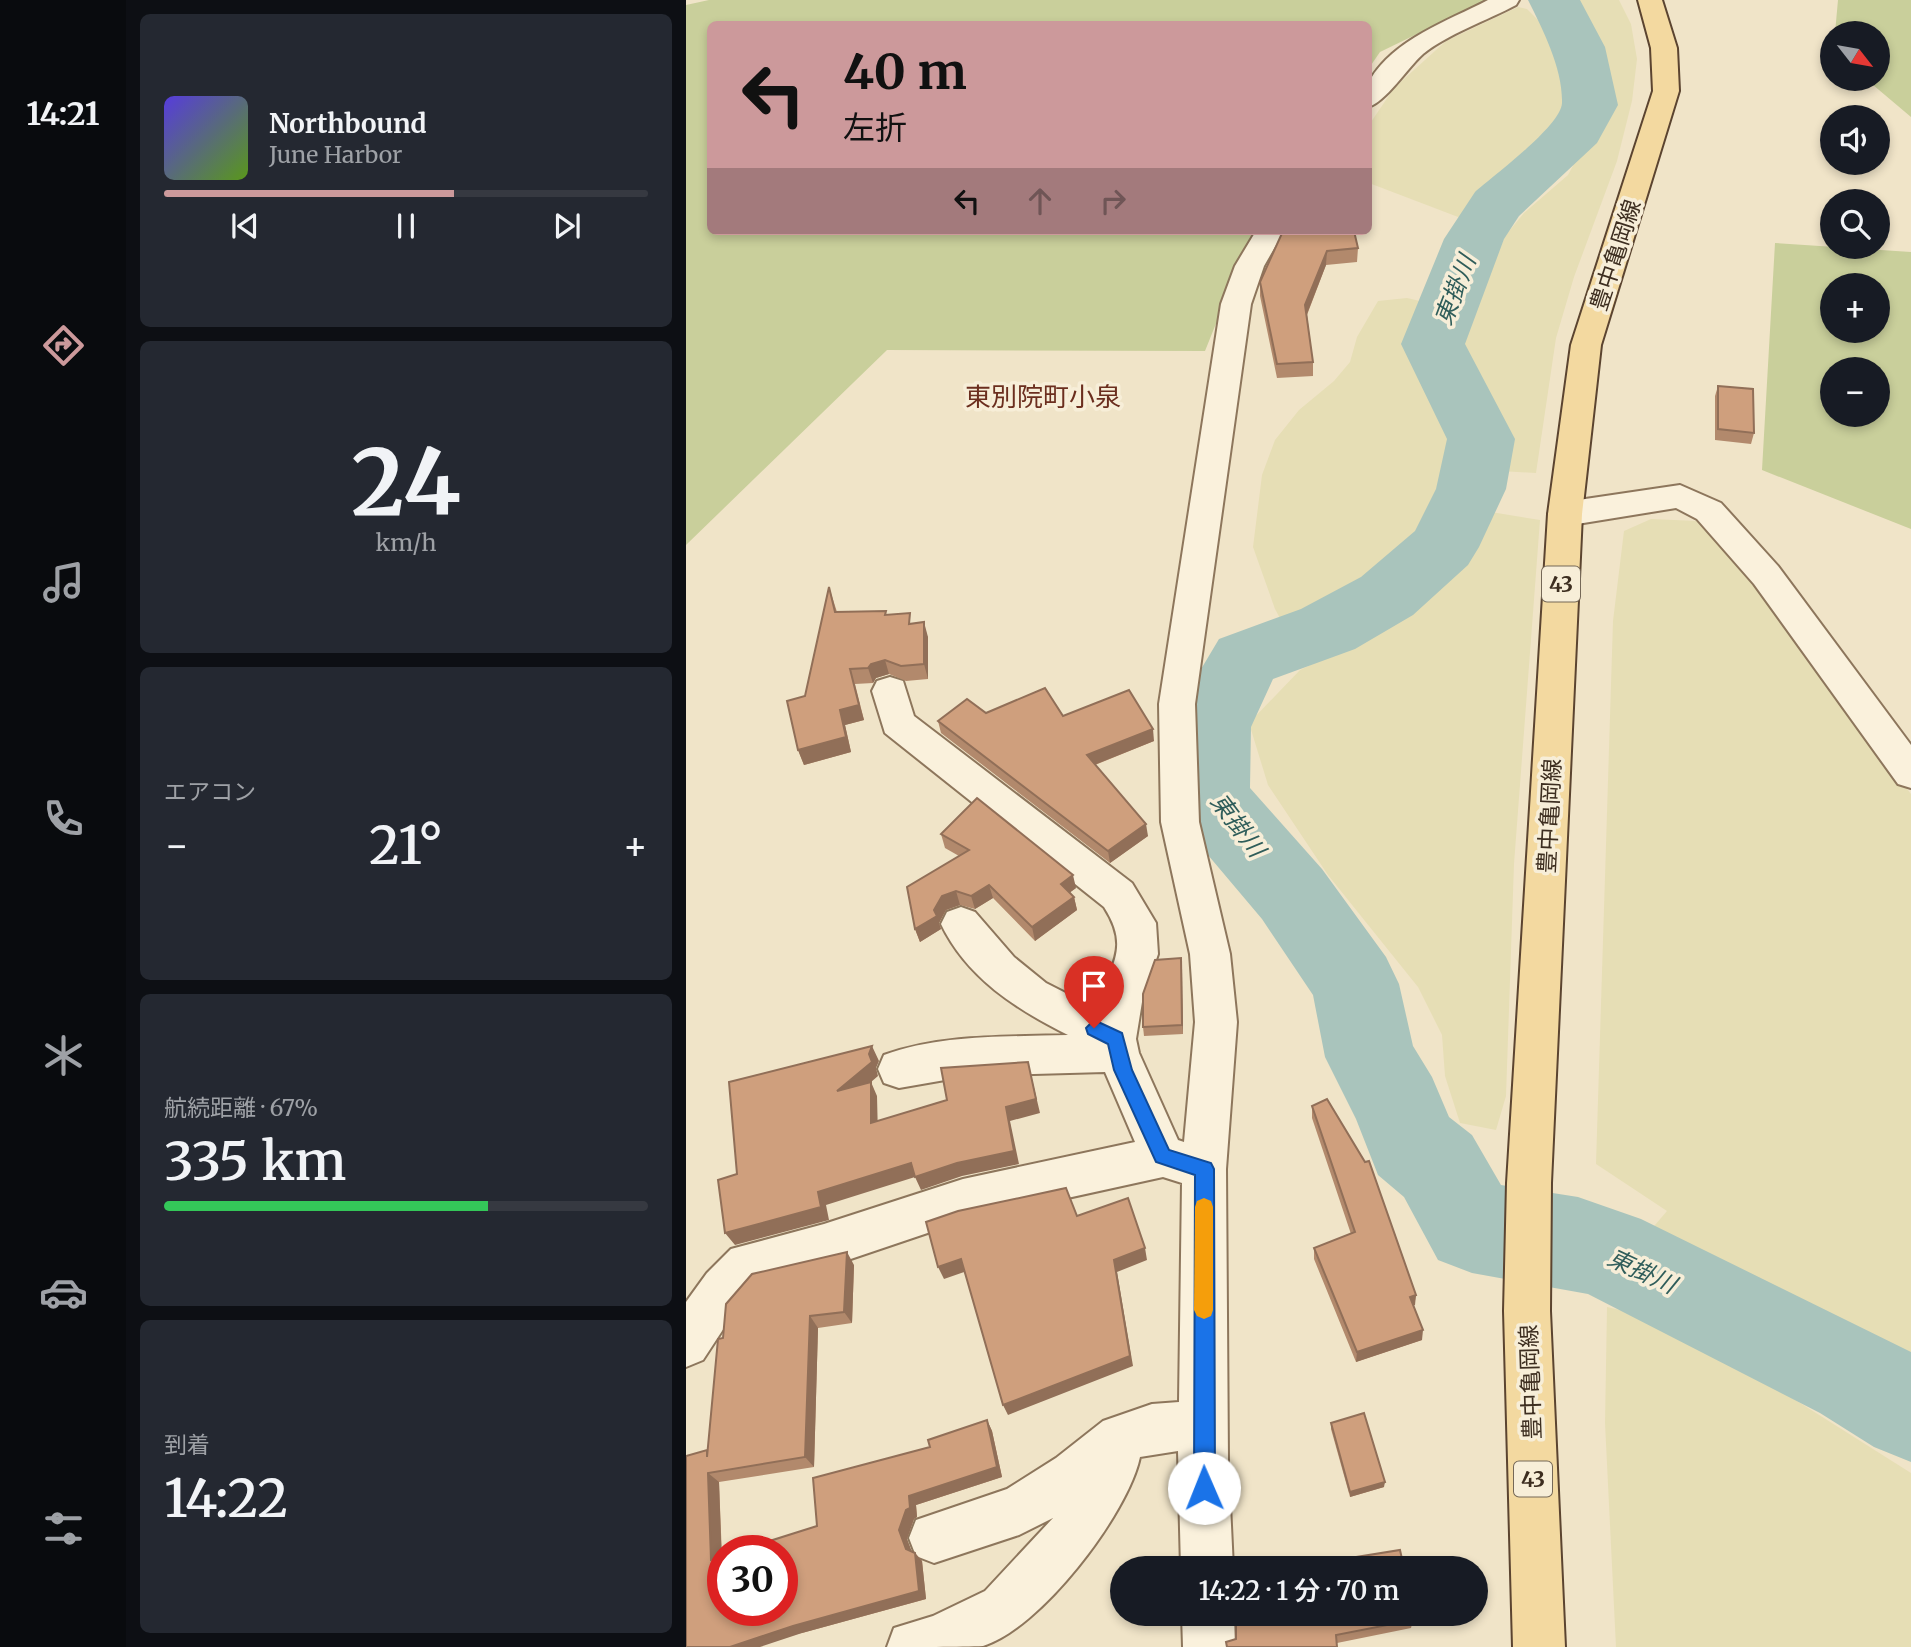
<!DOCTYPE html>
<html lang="ja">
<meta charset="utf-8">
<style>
body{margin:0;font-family:Merriweather,"Noto Sans JP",serif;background:#242831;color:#f1f3f6;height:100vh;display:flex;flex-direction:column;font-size:26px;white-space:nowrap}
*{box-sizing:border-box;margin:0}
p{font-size:23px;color:#9ea1a6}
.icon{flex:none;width:38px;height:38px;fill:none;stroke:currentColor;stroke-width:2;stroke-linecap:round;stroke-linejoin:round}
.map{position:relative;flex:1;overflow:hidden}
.sheet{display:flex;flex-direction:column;gap:14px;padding:14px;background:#0d0f14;width:560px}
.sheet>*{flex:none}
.top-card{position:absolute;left:21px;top:21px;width:665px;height:214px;border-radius:10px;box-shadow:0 4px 10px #0003;background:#cc999b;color:#111;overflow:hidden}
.needle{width:46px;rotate:121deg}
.fabs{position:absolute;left:1134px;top:21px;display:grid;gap:14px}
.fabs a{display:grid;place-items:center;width:70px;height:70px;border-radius:50%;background:#171b24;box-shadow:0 4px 10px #0003;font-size:35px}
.speed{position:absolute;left:21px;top:1535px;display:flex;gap:14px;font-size:35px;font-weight:700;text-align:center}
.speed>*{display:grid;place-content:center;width:91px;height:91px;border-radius:50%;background:#171b24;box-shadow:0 4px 10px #0003;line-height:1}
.speed .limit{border:10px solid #d22;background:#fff;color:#111}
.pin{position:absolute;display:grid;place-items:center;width:60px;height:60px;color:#fff;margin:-72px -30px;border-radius:50% 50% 50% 0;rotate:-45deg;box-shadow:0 0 7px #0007}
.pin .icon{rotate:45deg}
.me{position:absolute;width:77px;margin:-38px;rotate:359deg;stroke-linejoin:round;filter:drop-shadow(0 0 5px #0008)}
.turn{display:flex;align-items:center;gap:24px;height:147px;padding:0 21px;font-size:32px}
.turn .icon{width:91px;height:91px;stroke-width:2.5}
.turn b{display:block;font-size:49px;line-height:60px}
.lanes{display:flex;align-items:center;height:66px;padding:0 21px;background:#0003;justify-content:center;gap:35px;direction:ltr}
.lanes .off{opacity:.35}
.big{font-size:52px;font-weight:600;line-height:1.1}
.sheet .card{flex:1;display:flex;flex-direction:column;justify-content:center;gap:10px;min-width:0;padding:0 24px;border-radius:10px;background:#242831}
.sheet .dial{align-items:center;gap:0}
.dial b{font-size:91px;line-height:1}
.song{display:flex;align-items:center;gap:21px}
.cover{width:84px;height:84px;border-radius:10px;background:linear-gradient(135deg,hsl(250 70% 55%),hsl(90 70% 35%))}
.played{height:7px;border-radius:4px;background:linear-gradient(90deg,#cc999b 60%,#363941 60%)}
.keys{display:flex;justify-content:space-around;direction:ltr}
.heat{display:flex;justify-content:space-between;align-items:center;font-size:38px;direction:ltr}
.charge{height:10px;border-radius:5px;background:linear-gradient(90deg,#34c759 67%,#363941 0)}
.trip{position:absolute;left:424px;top:1556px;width:378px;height:70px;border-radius:35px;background:#171b24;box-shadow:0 4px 10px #0003;font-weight:600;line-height:70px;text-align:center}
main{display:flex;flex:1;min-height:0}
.tabs{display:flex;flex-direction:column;width:126px;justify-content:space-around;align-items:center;background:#090b0e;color:#9ea1a6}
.tabs .icon{width:49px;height:49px}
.tabs .on{color:#cc999b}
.tabs b{font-size:32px;color:#f1f3f6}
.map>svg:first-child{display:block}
.farmland{fill:#e6deb5}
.green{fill:#c9cf9b;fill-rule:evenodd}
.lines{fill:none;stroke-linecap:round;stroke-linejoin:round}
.river{fill:#a9c4bc;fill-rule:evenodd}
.street-casing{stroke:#8d765c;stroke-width:4}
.primary-casing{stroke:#5b4430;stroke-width:4}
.street{fill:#faf1dc;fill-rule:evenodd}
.primary{fill:#f3d9a0;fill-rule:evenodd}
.wall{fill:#b2896c}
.shaded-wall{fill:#916f58}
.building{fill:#cf9f7d;stroke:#916f58;stroke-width:2}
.route{fill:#1a73e8;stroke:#114b97;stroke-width:2}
.slow{fill:#f59e0b}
.labels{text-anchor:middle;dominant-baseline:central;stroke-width:7;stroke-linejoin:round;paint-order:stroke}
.shield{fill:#f7eed8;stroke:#756857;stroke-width:2}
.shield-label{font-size:21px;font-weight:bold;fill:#3d2e20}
.street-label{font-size:23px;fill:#3d2e20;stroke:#f7eed8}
.water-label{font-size:24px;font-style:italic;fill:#2f5d5a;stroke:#f7eed8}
.quarter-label{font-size:26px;fill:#6b2e1e;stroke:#f7eed8}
</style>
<main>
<nav class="tabs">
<b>14:21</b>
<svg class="icon on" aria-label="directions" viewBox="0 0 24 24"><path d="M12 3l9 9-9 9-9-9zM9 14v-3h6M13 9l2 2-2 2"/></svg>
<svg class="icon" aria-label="music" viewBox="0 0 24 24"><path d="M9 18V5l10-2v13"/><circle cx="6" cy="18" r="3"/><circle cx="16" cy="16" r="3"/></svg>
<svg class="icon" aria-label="phone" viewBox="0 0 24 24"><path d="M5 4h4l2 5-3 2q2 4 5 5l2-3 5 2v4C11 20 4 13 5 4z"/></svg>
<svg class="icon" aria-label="climate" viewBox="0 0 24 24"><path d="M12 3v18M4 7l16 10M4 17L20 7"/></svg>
<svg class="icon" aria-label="car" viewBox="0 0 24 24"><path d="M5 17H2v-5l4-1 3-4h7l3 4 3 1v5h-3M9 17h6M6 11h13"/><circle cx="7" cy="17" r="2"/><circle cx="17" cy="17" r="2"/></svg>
<svg class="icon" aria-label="filters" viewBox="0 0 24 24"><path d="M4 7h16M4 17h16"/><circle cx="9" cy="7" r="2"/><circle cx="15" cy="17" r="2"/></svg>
</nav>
<section class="sheet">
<div class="card">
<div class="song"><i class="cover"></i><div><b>Northbound</b><p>June Harbor</p></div></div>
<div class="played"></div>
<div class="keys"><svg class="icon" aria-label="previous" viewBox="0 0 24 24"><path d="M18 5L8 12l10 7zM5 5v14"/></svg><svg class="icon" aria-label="pause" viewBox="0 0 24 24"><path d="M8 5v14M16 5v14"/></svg><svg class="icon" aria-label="next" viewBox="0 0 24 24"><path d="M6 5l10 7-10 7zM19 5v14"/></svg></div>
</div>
<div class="card dial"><b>24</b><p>km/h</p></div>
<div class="card"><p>エアコン</p>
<div class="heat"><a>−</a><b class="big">21°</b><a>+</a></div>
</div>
<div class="card"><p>航続距離 · 67%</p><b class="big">335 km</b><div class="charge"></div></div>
<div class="card"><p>到着</p><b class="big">14:22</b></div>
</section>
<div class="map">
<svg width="1225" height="1647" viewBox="0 0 1225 1647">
<rect width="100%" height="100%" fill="#f0e4c8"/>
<g class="farmland">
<path d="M892 0H933L945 24 951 59 946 101 931 161 888 277 870 338 850 473 814 471 817 433 800 396 774 359 776 328 796 292 819 236 838 213 882 175 911 121 922 83 916 52 894 10Z"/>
<path d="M832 7 841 9 864 32 881 64 882 99 877 126 854 155 780 220 683 183V125L708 88 760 41Z"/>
<path d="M721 298 738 302 725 329 727 360 739 390 763 428 770 457 748 533 725 562 602 633 589 609 567 547 576 475 589 440 613 410 648 381 664 362 671 337 692 301Z"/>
<path d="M805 512 854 520 828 864 820 1096 810 1130 774 1123 759 1076 756 1035 732 987 642 875 582 785 563 723 614 670 685 636 769 573 794 542Z"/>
<path d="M965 519 1011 521 1036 539 1074 579 1118 657 1225 794V1386L1064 1289 957 1239 981 1211 910 1164 927 621 938 531Z"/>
<path d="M921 1307 986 1322 1225 1473V1647H930L919 1423Z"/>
</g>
<g class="green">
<path d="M23 0H801L694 52 683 68 682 24H24V231H567L519 351 201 350 0 545V5Z"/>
<path d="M1152 0H1225V117L1180 79H1192V33H1149Z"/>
<path d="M1089 243 1225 252V529L1076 470ZM1146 285H1192V331H1146ZM1146 369H1192V415H1146Z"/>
</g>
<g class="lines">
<path class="river" d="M842 0H894L919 47 932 105 911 143 833 216 818 239 779 344 829 439 820 489 793 547 782 565 727 615 669 649 587 679 565 727 564 788 636 869 700 957 713 984 727 1046 746 1077 763 1117 786 1135 815 1185 892 1197 955 1219 1225 1352V1462L1188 1447 1134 1413 902 1294 786 1273 752 1260 718 1197 692 1175 670 1119 639 1057 627 995 576 919 511 842 482 795 487 727 502 691 533 639 615 609 675 577 729 531 750 489 761 439 715 344 758 239 789 192C807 176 875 126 876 103 877 69 857 30 842 0Z"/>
<defs>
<g id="street">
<path d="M802 0H833L830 5C802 20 760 35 737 54 722 67 699 103 682 107 682 99 680 86 684 80 708 39 762 21 802 0Z"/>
<path d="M570 231H598L578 266 565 304 509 704 513 822 544 954 551 1022 540 1169 542 1461 547 1568H495L492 1451 454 1457C442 1514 354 1629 297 1646 277 1647 224 1647 201 1647L208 1628 247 1616 299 1591 367 1518 333 1535 248 1563 230 1556 223 1538 230 1520 321 1489 370 1458 417 1421 466 1404 493 1402 496 1183 477 1177 277 1221 138 1268 74 1284 53 1305 17 1360 0 1367V1302L21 1273 45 1249 138 1224 277 1179 449 1142 419 1072 282 1076 213 1088 198 1083 192 1069 198 1055C256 1034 321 1037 382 1035 330 1009 281 978 255 924L261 912 275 907 289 912 328 957 360 983 413 1010C420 966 447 952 418 907L199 733 186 691 191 681 204 677 217 681 228 716 446 883 470 923 472 954 456 1002 450 1039 453 1053 492 1140 498 1142 509 1022 504 954 475 822 473 704 535 304 549 266Z"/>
<path d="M994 485 1035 503 1092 566 1225 745V788L1212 784 1068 584 1011 519 990 508 879 526 867 522 862 514 867 506 879 502Z"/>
<path d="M496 1614H548L549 1647H497Z"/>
</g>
<path id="primary" d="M952 0H976L991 48 993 91 915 345 896 514 865 1183 864 1311 879 1647H827L818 1311 821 1183 862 514 885 345 967 91 965 48Z"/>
</defs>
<use href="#street" class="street-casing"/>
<use href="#primary" class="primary-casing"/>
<use href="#street" class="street"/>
<use href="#primary" class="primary"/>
</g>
<g class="wall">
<path d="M597 231 672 248 671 262 640 265 621 315 627 362V376L591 378 574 296V282Z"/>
<path d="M1032 386 1068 433 1065 444 1029 440V396Z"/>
<path d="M143 587 151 612 201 615 227 624 242 637V679L220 681 203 674 190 678 187 683 169 684 178 720 159 725 165 752 118 765 112 750 119 696Z"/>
<path d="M300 713 377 716 468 741 409 765 462 836 424 863 255 733 252 721Z"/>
<path d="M255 834 390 888 384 892 388 897 391 910 349 941 307 898 289 909 274 905 260 910 253 923 255 929 234 942 229 929 273 856 259 848Z"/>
<path d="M495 958 497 1034 458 1036 457 1027Z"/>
<path d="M626 1106 730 1295 728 1306 736 1340 670 1362 628 1259V1248L665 1234 626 1118Z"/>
<path d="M168 1265 166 1323 132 1328 128 1467 33 1482 36 1557 131 1526 244 1447 301 1420 306 1431 316 1477 230 1505 231 1517 228 1519 221 1539 225 1551 229 1553 236 1561 240 1599 116 1633 0 1647 22 1450 37 1338Z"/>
<path d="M645 1423 698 1487 664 1497 645 1429Z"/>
<path d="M548 1614H726L727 1620 725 1628 651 1643 550 1639V1614Z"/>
</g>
<g class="shaded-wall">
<path d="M641 251 640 265 619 319V305Z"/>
<path d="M238 622 242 637V679L238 664Z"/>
<path d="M199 660 203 674 190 678 187 683 182 668 185 664Z"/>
<path d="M164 669 178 720 159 725 165 752 118 765 112 750 154 710Z"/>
<path d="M467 729 468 741 403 767 401 755Z"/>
<path d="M460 824 462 836 424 863 422 851Z"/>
<path d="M387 875 390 888 378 897 375 884Z"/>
<path d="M303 885 307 898 289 909 285 896Z"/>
<path d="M270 891 274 905 260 910 253 923 255 929 234 942 229 929 248 910 256 896Z"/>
<path d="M388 897 391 910 349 941 346 927Z"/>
<path d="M495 958 496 967 497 1034 496 1025Z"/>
<path d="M186 1046 193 1061 190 1068 192 1076 185 1082 191 1096 192 1137 151 1091 183 1054Z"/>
<path d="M342 1062 354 1113 324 1121 333 1164 276 1176 235 1190 229 1177 140 1205 143 1220 49 1245 39 1233 320 1107Z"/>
<path d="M459 1248 461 1260 431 1272 447 1366 322 1415 317 1405 428 1260Z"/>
<path d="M161 1252 168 1265 166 1323 158 1312Z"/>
<path d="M275 1259 281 1271 258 1279 252 1267Z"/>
<path d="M730 1295 729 1305 723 1307 724 1297Z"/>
<path d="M124 1316 132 1328 128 1467 119 1457Z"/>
<path d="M737 1330 736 1340 670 1362 671 1352Z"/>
<path d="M301 1420 306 1431 316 1477 230 1505 231 1517 228 1519 221 1539 228 1557 220 1549 213 1530 223 1496Z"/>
<path d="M22 1473 33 1482 36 1568 25 1560Z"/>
<path d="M699 1482 698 1487 664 1497V1492Z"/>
<path d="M229 1553 236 1561 240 1599 116 1633 74 1647H44Z"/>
</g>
<g class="building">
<path d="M597 231H668L672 248 641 251 619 305 627 362 591 364 574 282Z"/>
<path d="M1032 386 1067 389 1068 433 1032 429Z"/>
<path d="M143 587 149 612 200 611 199 615 224 613 223 624 238 622V664L215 666 199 660 185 664 182 668 164 669 173 705 154 710 160 737 112 750 101 701 119 696Z"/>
<path d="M359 688 377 716 443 690 467 729 401 755 460 824 422 851 252 721 281 699 300 713Z"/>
<path d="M291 798 387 875 375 884 388 897 346 927 303 885 285 896 270 891 256 896 248 910 251 916 229 929 221 887 283 850 255 834Z"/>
<path d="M495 958 496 1025 457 1027V994L469 960Z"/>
<path d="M186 1046 183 1054 186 1062 151 1091 185 1082V1123L261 1100 255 1068 342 1062 350 1099 320 1107 328 1151 271 1163 229 1177 225 1163 132 1192 135 1207 39 1233 32 1180 51 1174 43 1082Z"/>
<path d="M641 1099 679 1162 683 1161 730 1295 724 1297 737 1330 671 1352 628 1248 669 1232 626 1106Z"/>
<path d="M380 1188 391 1216 442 1198 459 1248 428 1260 444 1356 317 1405 275 1259 252 1267 240 1222 272 1211Z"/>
<path d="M161 1252 158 1312 124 1316 119 1457 22 1473 25 1560 37 1556V1610H96V1550H55L131 1526 127 1478 244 1447 242 1440 301 1420 311 1467 223 1496 224 1508 220 1510 213 1530 220 1549 229 1553 233 1591 107 1626 44 1647H0V1456L21 1450V1457L32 1339 37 1338 40 1304 66 1274Z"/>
<path d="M678 1413 699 1482 664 1492 645 1423Z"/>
<path d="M714 1550 718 1568H602Z"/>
<path d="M550 1614H726L727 1620 650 1635 651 1647H541L540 1642 550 1639Z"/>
</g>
<path class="route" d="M408 1020 436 1033 446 1070 483 1150 525 1163 528 1169 529 1488 525 1495 518 1498 511 1495 508 1488 509 1175 470 1162 428 1070 422 1044 402 1034 400 1028Z"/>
<path class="slow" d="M518 1198 525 1201 527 1207V1310L525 1316 518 1319 511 1316 508 1310 509 1207 511 1201Z"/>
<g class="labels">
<g class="shield">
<rect x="856" y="566.5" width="38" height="35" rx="5"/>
<rect x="828" y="1461.5" width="38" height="35" rx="5"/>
</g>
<g class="shield-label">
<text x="875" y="584">43</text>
<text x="847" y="1479">43</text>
</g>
<g class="street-label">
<text transform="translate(929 255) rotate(-72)">豊中亀岡線</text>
<text transform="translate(863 816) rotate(-87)">豊中亀岡線</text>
<text transform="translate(844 1382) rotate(-92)">豊中亀岡線</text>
</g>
<g class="water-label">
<text transform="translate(769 290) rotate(-69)">東掛川</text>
<text transform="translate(552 825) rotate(53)">東掛川</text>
<text transform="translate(956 1271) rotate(25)">東掛川</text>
</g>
<g class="quarter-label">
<text x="357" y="396">東別院町小泉</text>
</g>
</g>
</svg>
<div class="fabs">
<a><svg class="needle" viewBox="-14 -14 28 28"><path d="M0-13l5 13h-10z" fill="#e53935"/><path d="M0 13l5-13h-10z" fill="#9ea1a6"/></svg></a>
<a><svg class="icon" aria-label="sound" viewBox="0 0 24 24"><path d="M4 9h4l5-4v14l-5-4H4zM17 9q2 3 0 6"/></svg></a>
<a><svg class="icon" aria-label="search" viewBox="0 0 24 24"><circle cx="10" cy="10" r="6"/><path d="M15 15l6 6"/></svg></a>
<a>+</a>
<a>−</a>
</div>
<div class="speed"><div class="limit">30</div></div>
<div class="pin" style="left:408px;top:1028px;background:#d93025"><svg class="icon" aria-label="arrive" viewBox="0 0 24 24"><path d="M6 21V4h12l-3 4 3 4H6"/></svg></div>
<svg class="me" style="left:518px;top:1488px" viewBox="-20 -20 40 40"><circle r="19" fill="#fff"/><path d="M0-13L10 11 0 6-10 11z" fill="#1a73e8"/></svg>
<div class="trip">14:22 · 1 分 · 70 m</div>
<div class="top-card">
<div class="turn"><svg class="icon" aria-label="left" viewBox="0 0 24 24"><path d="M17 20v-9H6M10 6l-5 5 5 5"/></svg><div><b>40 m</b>左折</div></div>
<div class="lanes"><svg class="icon" aria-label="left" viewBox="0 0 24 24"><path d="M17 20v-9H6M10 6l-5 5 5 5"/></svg><svg class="icon off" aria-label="ahead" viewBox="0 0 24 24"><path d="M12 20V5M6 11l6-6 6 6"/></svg><svg class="icon off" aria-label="right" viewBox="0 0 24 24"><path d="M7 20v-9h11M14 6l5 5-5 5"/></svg></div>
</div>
</div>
</main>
